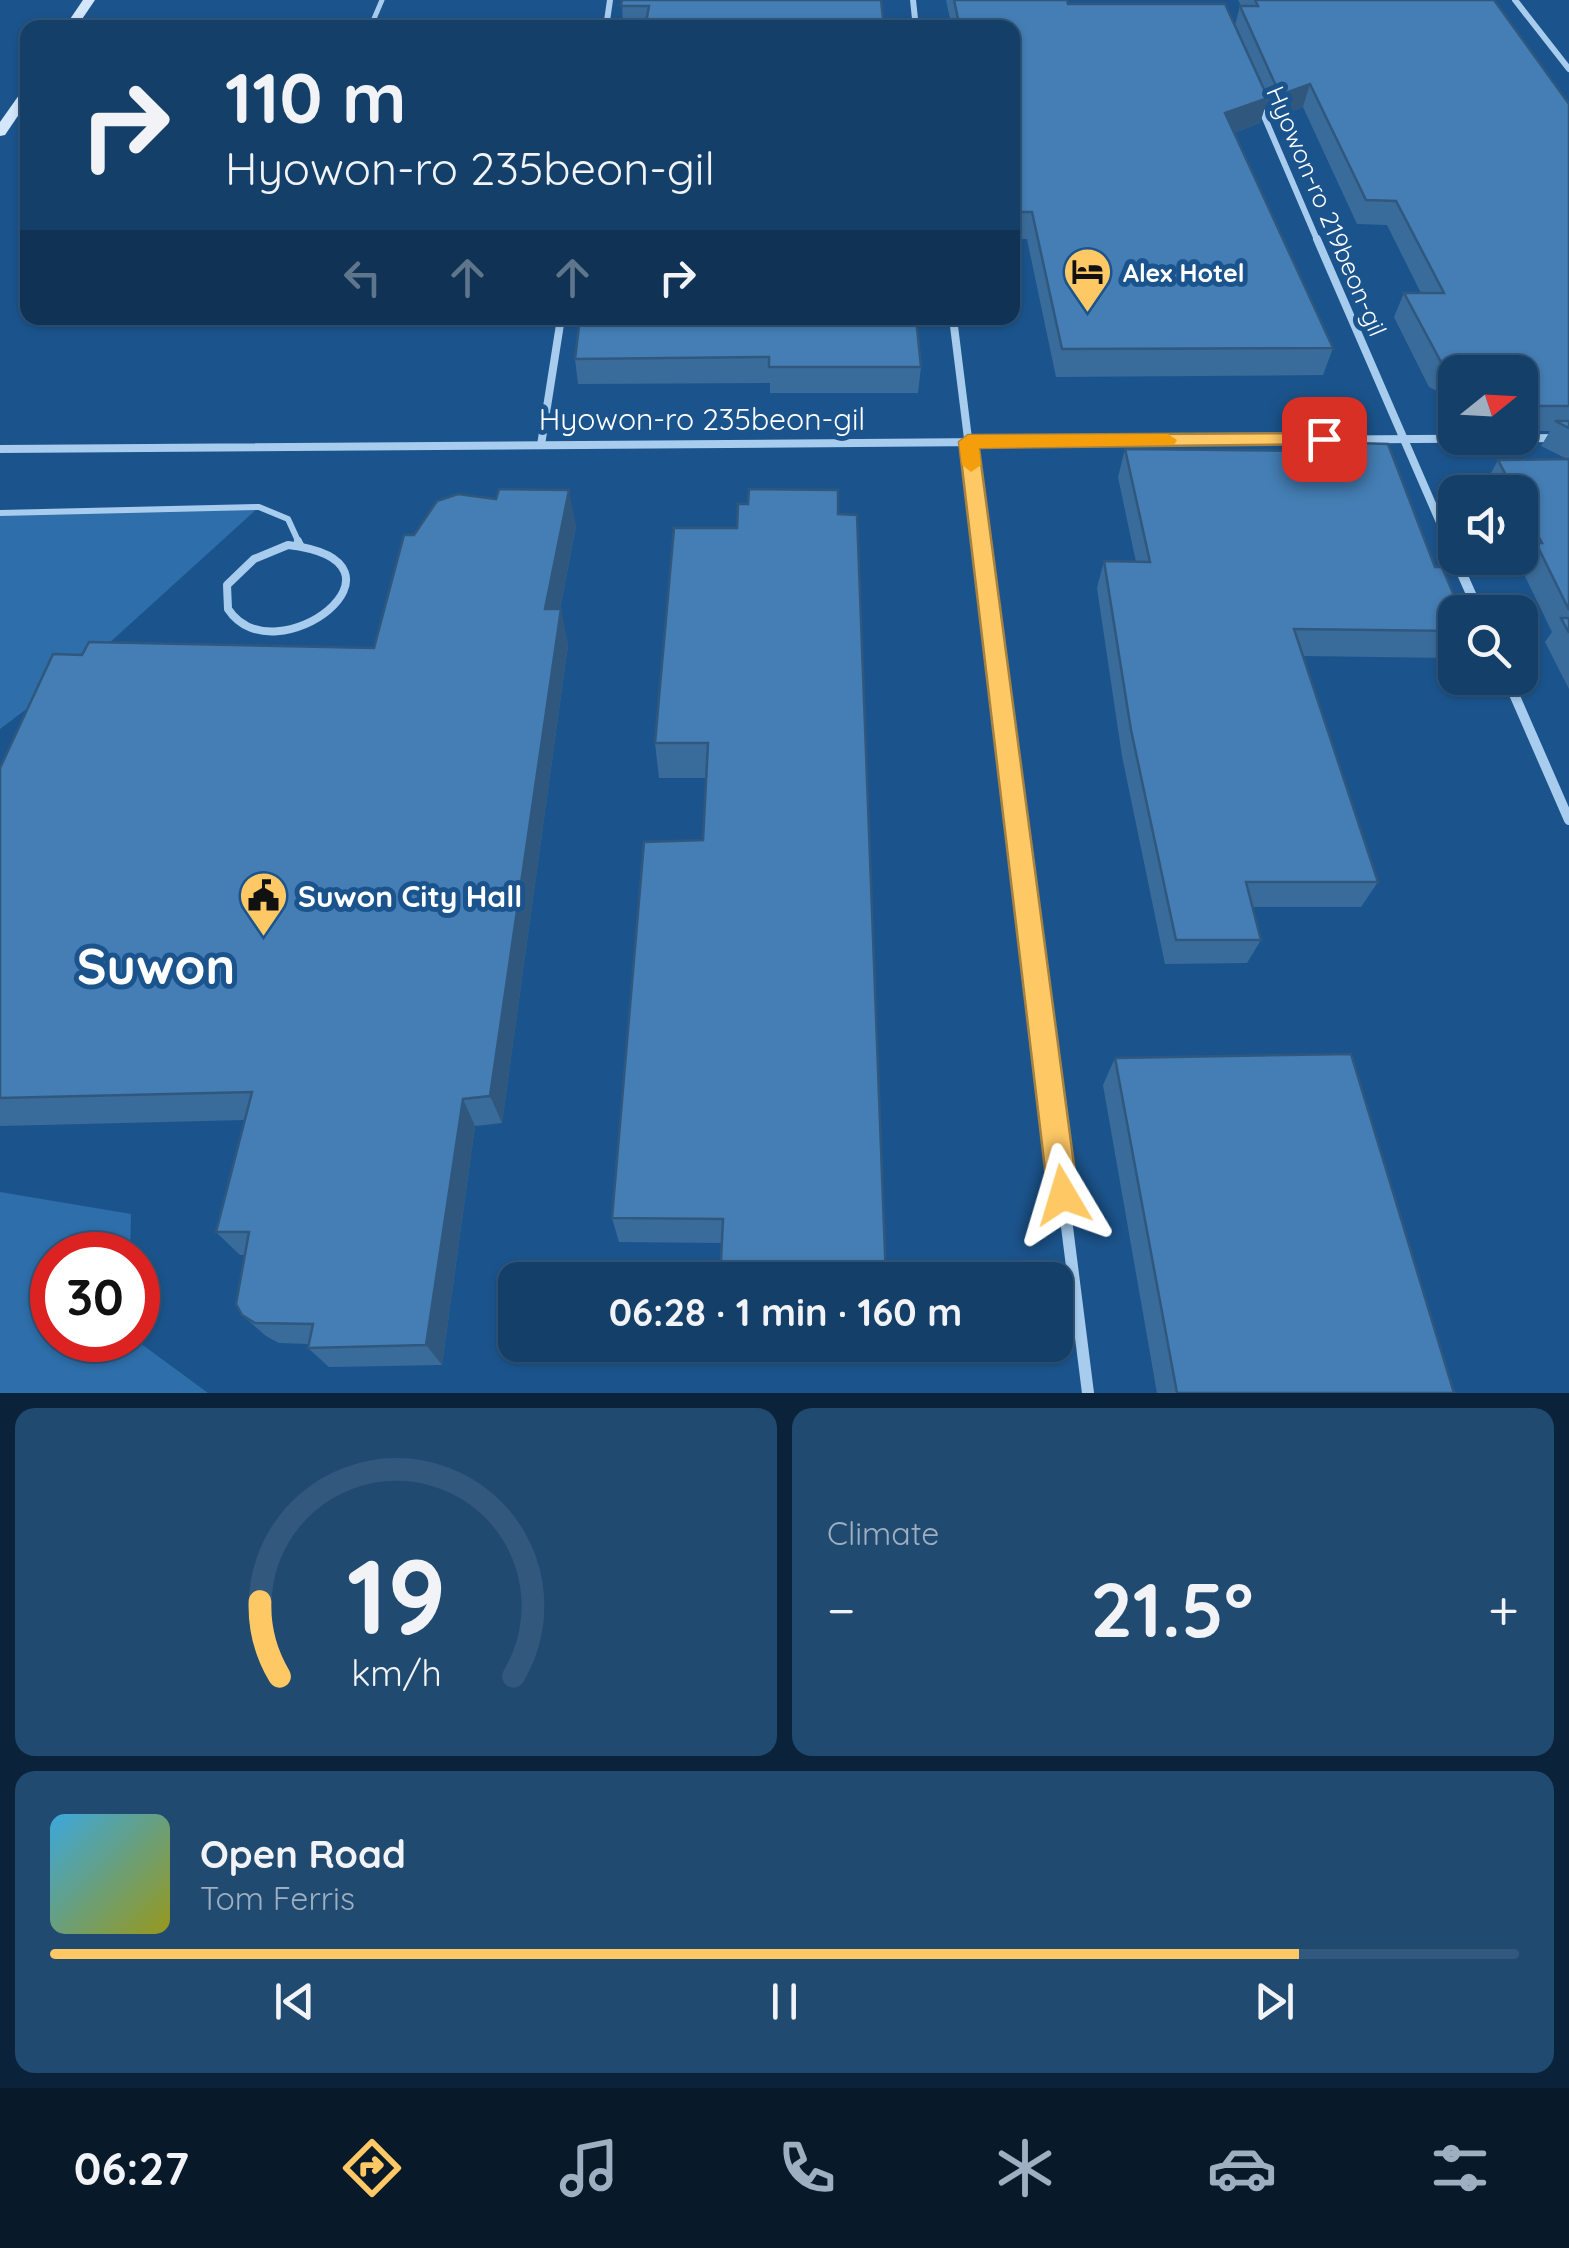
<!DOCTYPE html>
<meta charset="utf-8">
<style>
body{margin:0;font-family:Quicksand,sans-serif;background:#214a71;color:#f1f3f6;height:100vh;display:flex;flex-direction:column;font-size:38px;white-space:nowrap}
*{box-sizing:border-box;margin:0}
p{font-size:32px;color:#9dafc0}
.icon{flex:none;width:55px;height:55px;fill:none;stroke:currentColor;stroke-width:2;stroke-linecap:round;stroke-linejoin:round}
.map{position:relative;height:1393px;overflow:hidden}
.details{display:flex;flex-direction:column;gap:15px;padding:15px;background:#0b233a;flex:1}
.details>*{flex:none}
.hud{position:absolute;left:20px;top:20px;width:1000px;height:305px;border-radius:20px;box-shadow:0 2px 8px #0004,0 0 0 2px #33587d;background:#143f69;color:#f1f3f6;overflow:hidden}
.needle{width:65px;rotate:72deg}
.buttons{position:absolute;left:1438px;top:355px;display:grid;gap:20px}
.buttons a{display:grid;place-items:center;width:100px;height:100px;border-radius:20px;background:#143f69;box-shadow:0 2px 8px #0004,0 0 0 2px #33587d;font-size:50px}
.speed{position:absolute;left:30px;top:1232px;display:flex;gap:20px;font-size:50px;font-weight:700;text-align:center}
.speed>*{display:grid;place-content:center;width:130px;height:130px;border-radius:50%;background:#143f69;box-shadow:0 2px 8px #0004,0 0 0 2px #33587d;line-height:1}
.speed .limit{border:15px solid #d22;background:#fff;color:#111}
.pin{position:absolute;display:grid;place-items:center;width:85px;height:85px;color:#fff;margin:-42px;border-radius:20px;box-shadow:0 5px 15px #0006}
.me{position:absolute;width:110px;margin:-55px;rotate:353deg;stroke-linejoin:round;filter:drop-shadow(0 0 8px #0008)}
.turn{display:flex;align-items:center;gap:35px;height:210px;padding:0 40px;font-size:45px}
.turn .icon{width:130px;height:130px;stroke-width:2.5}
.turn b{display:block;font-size:70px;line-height:85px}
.lanes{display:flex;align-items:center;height:95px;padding:0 40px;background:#0003;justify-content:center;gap:50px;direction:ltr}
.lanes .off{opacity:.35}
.big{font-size:75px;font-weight:800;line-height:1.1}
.details .card{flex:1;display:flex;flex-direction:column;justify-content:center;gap:15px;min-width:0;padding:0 35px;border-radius:20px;background:#214a71}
.details .dial{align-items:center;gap:0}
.dial svg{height:260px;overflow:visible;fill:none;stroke:#33587d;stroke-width:7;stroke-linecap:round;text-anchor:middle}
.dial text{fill:#f1f3f6;stroke:none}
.song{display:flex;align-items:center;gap:30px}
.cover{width:120px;height:120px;border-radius:15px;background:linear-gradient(135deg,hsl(200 70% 55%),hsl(60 70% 35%))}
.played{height:10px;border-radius:5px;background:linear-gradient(90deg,#fec865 85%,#33587d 85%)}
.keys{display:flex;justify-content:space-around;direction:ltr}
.heat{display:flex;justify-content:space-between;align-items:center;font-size:55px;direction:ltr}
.details .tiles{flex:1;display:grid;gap:15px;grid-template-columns:1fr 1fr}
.card:last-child{grid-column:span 2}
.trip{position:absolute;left:498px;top:1262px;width:575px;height:100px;border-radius:20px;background:#143f69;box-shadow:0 2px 8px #0004,0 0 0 2px #33587d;font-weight:800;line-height:100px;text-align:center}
.dock{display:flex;height:160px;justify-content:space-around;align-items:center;background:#08192a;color:#9dafc0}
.dock .icon{width:70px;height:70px}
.dock .active{color:#fec865}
.dock b{font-size:45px;color:#f1f3f6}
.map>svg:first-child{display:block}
.green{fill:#2e6eaa}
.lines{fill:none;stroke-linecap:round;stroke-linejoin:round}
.lane-far2{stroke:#a7cced;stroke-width:5}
.lane-far1{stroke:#a7cced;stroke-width:6}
.lane{stroke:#a7cced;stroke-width:8}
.street-far3{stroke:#a7cced;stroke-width:6}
.street-far2{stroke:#a7cced;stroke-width:8}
.street-far1{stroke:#a7cced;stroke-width:10}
.street{stroke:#a7cced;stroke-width:12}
.secondary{fill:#d4e7fa;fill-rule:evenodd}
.wall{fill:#3a6c9b}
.shaded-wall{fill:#30587e}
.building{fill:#447eb4;stroke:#30587e;stroke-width:2.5}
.route{fill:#fec865;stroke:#a58242;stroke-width:2.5}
.slow{fill:#f59e0b}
.labels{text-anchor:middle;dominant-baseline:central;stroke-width:10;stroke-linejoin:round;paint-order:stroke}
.far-street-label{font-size:25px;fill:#fff;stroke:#1b548c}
.far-poi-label{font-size:25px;font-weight:bold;fill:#fff;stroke:#1b548c;text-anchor:start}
.street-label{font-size:30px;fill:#fff;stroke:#1b548c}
.poi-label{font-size:30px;font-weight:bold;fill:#fff;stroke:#1b548c;text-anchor:start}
.town-label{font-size:50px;font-weight:bold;fill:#fff;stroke:#1b548c}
</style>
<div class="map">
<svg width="1569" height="1393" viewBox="0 0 1569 1393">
<rect width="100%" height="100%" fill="#1b548c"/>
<g class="green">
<path d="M259 507 86 664 0 729V513Z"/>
<path d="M0 1192 131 1214 130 1255H52V1340H136L208 1393H0Z"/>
</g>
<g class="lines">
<path class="lane-far2" d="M370 28 382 0"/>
<path class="lane-far1" d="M0 513 259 507 288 519 299 543"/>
<g class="lane">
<path d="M298 541 300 545"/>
<path d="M288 545C429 562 275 680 228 609L227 585 254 559Z"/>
</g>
<g class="street-far3">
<path d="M913 0 916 28"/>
<path d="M1515 0 1569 69"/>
<path d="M606 28 610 0"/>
<path d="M1258 102 1318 242"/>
</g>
<g class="street-far2">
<path d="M1317 239 1449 543"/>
<path d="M953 318 981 543"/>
<path d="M541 445 561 318"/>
<path d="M0 449 1569 438"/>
</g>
<g class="street-far1">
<path d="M981 541 1029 921"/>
<path d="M1448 541 1455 557"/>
<path d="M1455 558 1479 612"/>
<path d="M1507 678 1569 820"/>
</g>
<path class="street" d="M1028 918 1088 1393"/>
<g class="secondary">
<path d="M83 0H95L76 28H64Z"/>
<path d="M28 87V101L5 135 0 136V122L24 88Z"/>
</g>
</g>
<g class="wall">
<path d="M622 0 884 28H623Z"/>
<path d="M946 0H1067L1068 4 1235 25 1240 6H1241L1238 0H1494L1569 104V689L1545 642 1552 632 1521 568 1524 563 1520 554V492H1489L1485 484 1498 460 1567 459 1541 446 1550 431H1520V372H1455V400L1429 387 1394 317 1404 293H1421L1387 225 1357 224 1303 107 1273 119 1266 103 1260 123 1234 133 1333 348 1323 375 1056 377 1027 239H1012V28H952Z"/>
<path d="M580 318 921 367 918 393H770V383L578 384 575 359Z"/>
<path d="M1322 442 1435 567 1455 612V654L1452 658 1303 656 1378 882 1361 907H1252L1261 940 1247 963 1165 964 1122 756 1097 588 1104 561 1136 562 1118 477 1125 449 1318 451Z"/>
<path d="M576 526 560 609 568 645 502 1123 475 1126 442 1365 329 1367 308 1348 309 1344 279 1343 266 1336 242 1315 245 1255H240L216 1232 245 1120 0 1126V768L82 655 374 648 414 535Z"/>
<path d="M737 528 722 1243 619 1242 612 1218 703 840 706 778H659L655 743Z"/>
<path d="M1115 1058 1454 1393H1157L1103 1085Z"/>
</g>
<g class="shaded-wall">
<path d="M1310 84 1303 107 1273 119 1280 95Z"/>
<path d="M1268 98 1260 123 1218 139 1225 113Z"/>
<path d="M569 490 576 526 553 645 545 609Z"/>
<path d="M561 609 568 645 502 1123 490 1096Z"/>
<path d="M463 1099 475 1126 442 1365 426 1345Z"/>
</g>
<g class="building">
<path d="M622 0H881L884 28H645L649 6H621Z"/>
<path d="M954 0H1067L1068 4H1225L1268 98 1225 113 1333 348 1062 349 1032 212H1015L1012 204V28H960Z"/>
<path d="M1255 0H1494L1569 104V406H1527L1520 403V372H1461L1441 362 1404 293H1444L1396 201 1366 200 1310 84 1280 95 1240 6H1258Z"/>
<path d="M580 318H916L921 367H769V357L575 359Z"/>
<path d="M1555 421H1569V428Z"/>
<path d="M1322 442 1388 444 1435 567H1442L1461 612H1455V631L1294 629 1378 882H1246L1261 940H1176L1131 730 1104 561 1150 562 1125 449 1325 451Z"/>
<path d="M1569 459V610L1536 543H1542L1520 501V492H1515L1498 460Z"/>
<path d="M499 489 569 490 545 609H561L490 1096 463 1099 426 1345 308 1348 313 1324 255 1323 242 1315 236 1304 249 1232H216L252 1092 0 1098V768L53 654 82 655 89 642 374 648 404 535H414L437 501 458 494 496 499Z"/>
<path d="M749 489 838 490V514L857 515 886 1280H720L723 1219 612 1218 644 842 703 840 708 743H655L674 528H737L738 504H748Z"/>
<path d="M1561 618H1569V633Z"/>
<path d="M1351 1054 1454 1393H1177L1115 1058Z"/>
</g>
<path class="route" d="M1324 433 1331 435V444L979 448 1078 1195 1073 1205 1063 1210 1053 1205 1048 1195 959 442 968 435Z"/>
<path class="slow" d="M1168 434 1177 440 1174 445 979 448 981 465 971 472 962 465 959 442 968 435Z"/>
<defs>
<symbol id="hotel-pin" viewBox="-11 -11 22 30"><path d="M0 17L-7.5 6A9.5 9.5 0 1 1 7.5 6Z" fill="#fec865" stroke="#1b548c"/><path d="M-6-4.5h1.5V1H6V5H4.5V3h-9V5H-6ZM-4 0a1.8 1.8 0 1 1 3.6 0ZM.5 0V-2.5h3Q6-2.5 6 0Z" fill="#111"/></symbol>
<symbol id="civic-pin" viewBox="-11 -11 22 30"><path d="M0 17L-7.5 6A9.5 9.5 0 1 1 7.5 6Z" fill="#fec865" stroke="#1b548c"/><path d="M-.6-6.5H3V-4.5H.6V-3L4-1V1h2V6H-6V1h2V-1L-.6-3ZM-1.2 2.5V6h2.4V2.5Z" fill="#111"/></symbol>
</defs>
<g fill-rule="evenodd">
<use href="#hotel-pin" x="1060" y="244" width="55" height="75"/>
<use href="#civic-pin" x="236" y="868" width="55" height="75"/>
</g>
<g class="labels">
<g class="far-street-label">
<text transform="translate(1327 211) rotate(67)">Hyowon-ro 219beon-gil</text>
</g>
<g class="far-poi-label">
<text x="1123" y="272">Alex Hotel</text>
</g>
<g class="street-label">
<text x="702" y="419">Hyowon-ro 235beon-gil</text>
</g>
<g class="poi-label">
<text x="298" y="896">Suwon City Hall</text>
</g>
<g class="town-label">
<text x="156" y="965">Suwon</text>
</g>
</g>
</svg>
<div class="buttons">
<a><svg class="needle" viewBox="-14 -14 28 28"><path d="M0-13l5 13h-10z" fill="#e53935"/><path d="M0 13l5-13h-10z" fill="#9dafc0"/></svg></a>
<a><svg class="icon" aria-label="sound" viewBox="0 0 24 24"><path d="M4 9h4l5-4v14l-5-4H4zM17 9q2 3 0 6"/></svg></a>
<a><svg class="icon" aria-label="search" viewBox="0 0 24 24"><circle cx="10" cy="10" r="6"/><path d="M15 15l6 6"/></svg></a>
</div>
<div class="speed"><div class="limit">30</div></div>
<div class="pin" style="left:1324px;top:439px;background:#d93025"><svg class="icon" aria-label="arrive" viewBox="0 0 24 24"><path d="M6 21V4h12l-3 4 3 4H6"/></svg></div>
<svg class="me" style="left:1063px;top:1195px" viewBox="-20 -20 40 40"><path d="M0-17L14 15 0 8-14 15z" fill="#fec865" stroke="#fff" stroke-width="4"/></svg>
<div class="trip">06:28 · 1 min · 160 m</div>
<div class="hud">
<div class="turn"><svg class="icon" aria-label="right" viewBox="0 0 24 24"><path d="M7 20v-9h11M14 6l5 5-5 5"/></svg><div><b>110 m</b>Hyowon-ro 235beon-gil</div></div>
<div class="lanes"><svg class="icon off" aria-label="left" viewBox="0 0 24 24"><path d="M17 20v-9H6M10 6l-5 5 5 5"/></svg><svg class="icon off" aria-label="ahead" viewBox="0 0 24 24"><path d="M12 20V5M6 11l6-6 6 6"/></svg><svg class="icon off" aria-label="ahead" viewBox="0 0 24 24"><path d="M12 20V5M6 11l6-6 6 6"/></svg><svg class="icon" aria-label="right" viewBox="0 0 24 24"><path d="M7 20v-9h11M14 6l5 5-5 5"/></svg></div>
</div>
</div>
<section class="details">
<div class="tiles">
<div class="card dial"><svg viewBox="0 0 100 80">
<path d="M14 69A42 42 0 1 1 86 69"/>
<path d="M14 69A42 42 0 0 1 8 46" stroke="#fec865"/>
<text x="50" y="56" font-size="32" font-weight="700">19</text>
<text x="50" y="72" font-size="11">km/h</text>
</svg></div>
<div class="card"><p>Climate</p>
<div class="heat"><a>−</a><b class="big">21.5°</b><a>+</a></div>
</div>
<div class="card">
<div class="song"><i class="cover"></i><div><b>Open Road</b><p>Tom Ferris</p></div></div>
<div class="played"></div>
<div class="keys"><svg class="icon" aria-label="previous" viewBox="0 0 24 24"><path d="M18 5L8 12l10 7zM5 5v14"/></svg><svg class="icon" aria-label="pause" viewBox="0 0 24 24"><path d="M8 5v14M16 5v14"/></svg><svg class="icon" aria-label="next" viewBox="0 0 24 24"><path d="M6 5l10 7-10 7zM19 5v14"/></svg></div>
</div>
</div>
</section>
<nav class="dock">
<b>06:27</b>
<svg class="icon active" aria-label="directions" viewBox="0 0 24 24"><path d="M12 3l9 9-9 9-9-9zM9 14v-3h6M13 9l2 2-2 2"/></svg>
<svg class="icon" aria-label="music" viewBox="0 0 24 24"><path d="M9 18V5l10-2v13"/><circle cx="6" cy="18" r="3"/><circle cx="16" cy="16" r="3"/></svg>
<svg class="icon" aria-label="phone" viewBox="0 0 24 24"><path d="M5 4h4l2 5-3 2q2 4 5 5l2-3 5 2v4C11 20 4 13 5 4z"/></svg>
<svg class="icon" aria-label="climate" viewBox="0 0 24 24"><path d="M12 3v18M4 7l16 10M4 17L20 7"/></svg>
<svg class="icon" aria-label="car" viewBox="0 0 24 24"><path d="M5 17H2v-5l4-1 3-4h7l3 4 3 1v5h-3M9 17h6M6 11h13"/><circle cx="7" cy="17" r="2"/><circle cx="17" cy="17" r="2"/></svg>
<svg class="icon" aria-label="filters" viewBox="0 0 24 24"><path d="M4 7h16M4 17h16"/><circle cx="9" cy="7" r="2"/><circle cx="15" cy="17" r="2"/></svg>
</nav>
